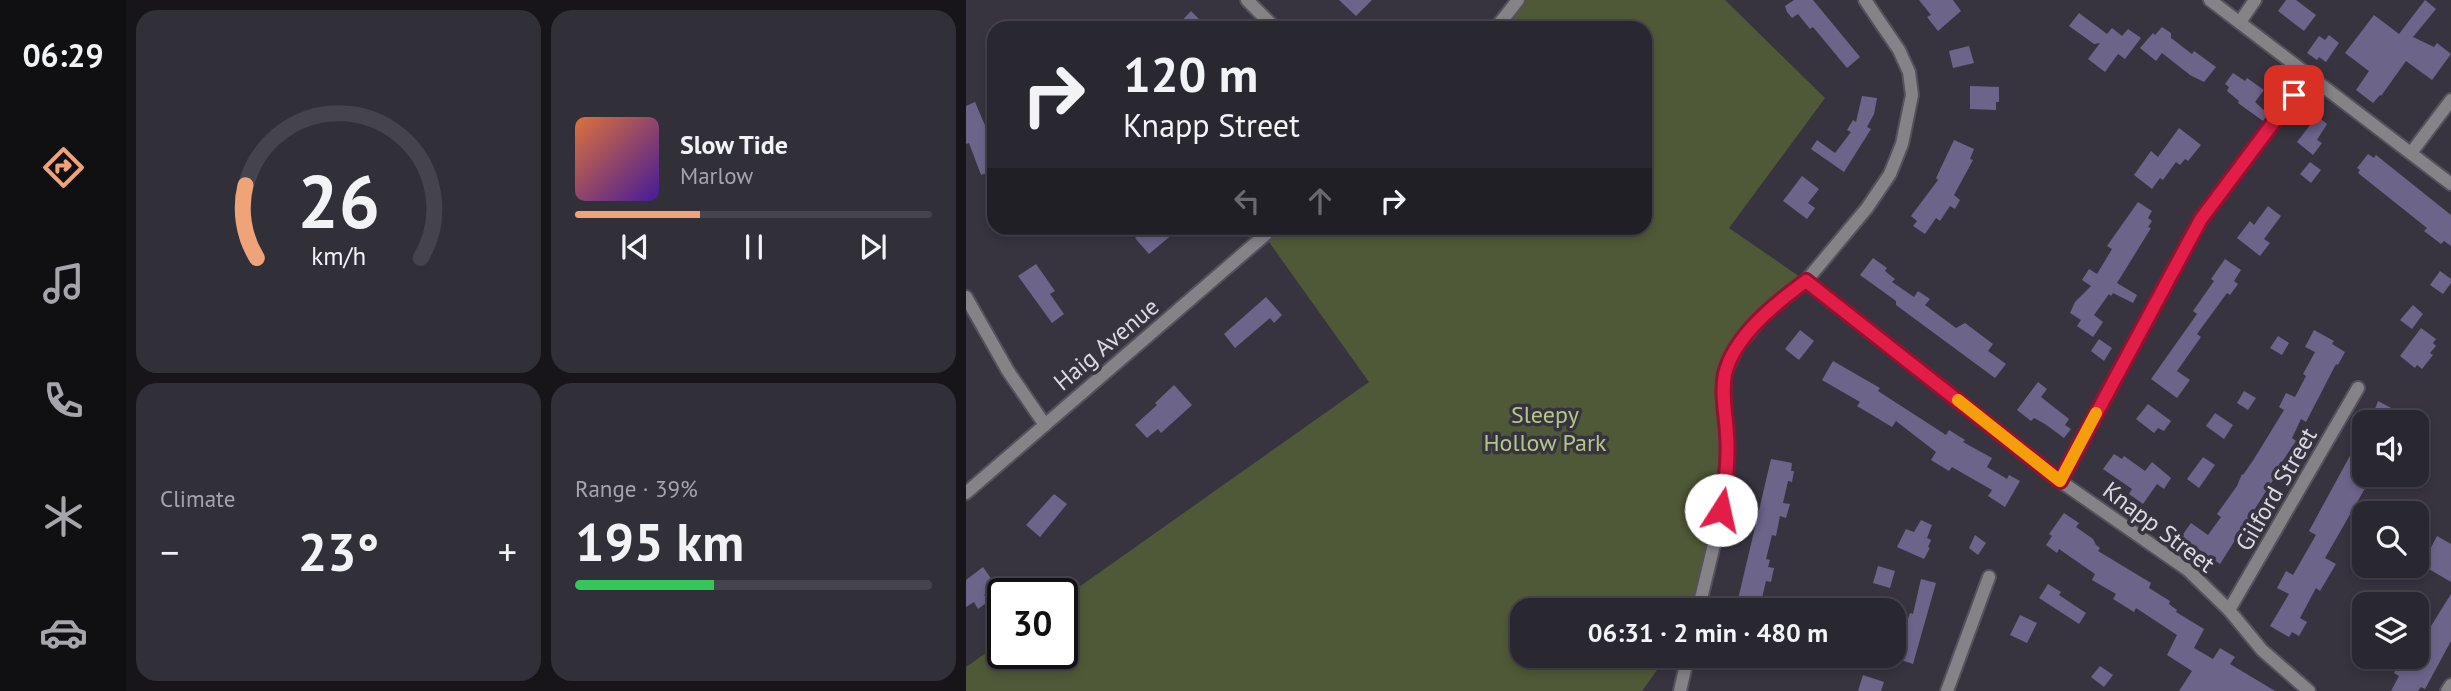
<!DOCTYPE html>
<meta charset="utf-8">
<style>
body{margin:0;font-family:"PT Sans",sans-serif;background:#312f38;color:#f1f3f6;height:100vh;display:flex;flex-direction:column;font-size:26px;white-space:nowrap}
*{box-sizing:border-box;margin:0}
p{font-size:23px;color:#a5a5ab}
.icon{flex:none;width:38px;height:38px;fill:none;stroke:currentColor;stroke-width:2;stroke-linecap:round;stroke-linejoin:round}
.map{position:relative;flex:1;overflow:hidden}
.details{display:flex;flex-direction:column;gap:10px;padding:10px;background:#17151a;width:840px}
.details>*{flex:none}
.top-card{position:absolute;left:21px;top:21px;width:665px;height:214px;border-radius:21px;box-shadow:0 4px 10px #0003,0 0 0 2px #45444c;background:#292730;color:#f1f3f6;overflow:hidden}
.controls{position:absolute;left:1386px;top:410px;display:grid;gap:14px}
.controls a{display:grid;place-items:center;width:77px;height:77px;border-radius:14px;background:#292730;box-shadow:0 4px 10px #0003,0 0 0 2px #45444c;font-size:35px}
.speed{position:absolute;left:21px;top:578px;display:flex;gap:14px;font-size:35px;font-weight:700;text-align:center}
.speed>*{display:grid;place-content:center;width:91px;height:91px;border-radius:50%;background:#292730;box-shadow:0 4px 10px #0003,0 0 0 2px #45444c;line-height:1}
.speed .limit{border:4px solid #111;border-radius:10px;background:#fff;color:#111}
.pin{position:absolute;display:grid;place-items:center;width:60px;height:60px;color:#fff;margin:-30px;border-radius:14px;box-shadow:0 4px 10px #0006}
.me{position:absolute;width:77px;margin:-38px;rotate:10deg;stroke-linejoin:round;filter:drop-shadow(0 0 5px #0008)}
.turn{display:flex;align-items:center;gap:24px;height:147px;padding:0 21px;font-size:32px}
.turn .icon{width:91px;height:91px;stroke-width:2.5}
.turn b{display:block;font-size:49px;line-height:60px}
.lanes{display:flex;align-items:center;height:66px;padding:0 21px;background:#0003;justify-content:center;gap:35px;direction:ltr}
.lanes .off{opacity:.35}
.big{font-size:52px;font-weight:800;line-height:1.1}
.details .tile{flex:1;display:flex;flex-direction:column;justify-content:center;gap:10px;min-width:0;padding:0 24px;border-radius:21px;background:#312f38}
.details .dial{align-items:center;gap:0}
.dial svg{height:182px;overflow:visible;fill:none;stroke:#45444c;stroke-width:7;stroke-linecap:round;text-anchor:middle}
.dial text{fill:#f1f3f6;stroke:none}
.song{display:flex;align-items:center;gap:21px}
.cover{width:84px;height:84px;border-radius:10px;background:linear-gradient(135deg,hsl(20 70% 55%),hsl(260 70% 35%))}
.played{height:7px;border-radius:4px;background:linear-gradient(90deg,#efa378 35%,#45444c 35%)}
.keys{display:flex;justify-content:space-around;direction:ltr}
.heat{display:flex;justify-content:space-between;align-items:center;font-size:38px;direction:ltr}
.charge{height:10px;border-radius:5px;background:linear-gradient(90deg,#34c759 39%,#45444c 0)}
.details .tiles{flex:1;display:grid;gap:10px;grid-template-columns:repeat(2,1fr)}
.trip{position:absolute;left:544px;top:598px;width:396px;height:70px;border-radius:21px;background:#292730;box-shadow:0 4px 10px #0003,0 0 0 2px #45444c;font-weight:800;line-height:70px;text-align:center}
main{display:flex;flex:1;min-height:0}
.menu{display:flex;flex-direction:column;width:126px;justify-content:space-around;align-items:center;background:#101013;color:#a5a5ab}
.menu .icon{width:49px;height:49px}
.menu .selected{color:#efa378}
.menu b{font-size:32px;color:#f1f3f6}
.map>svg:first-child{display:block}
.green{fill:#4f5937}
.building{fill:#6d648a}
.lines{fill:none;stroke-linecap:round;stroke-linejoin:round}
.minor-casing{stroke:#55525d;stroke-width:16}
.minor{stroke:#858288;stroke-width:12}
.route-casing{stroke:#92132f;stroke-width:18}
.route{stroke:#e11d48;stroke-width:12}
.slow{stroke:#f59e0b;stroke-width:12}
.labels{text-anchor:middle;dominant-baseline:central;stroke-width:7;stroke-linejoin:round;paint-order:stroke}
.street-label{font-size:24px;fill:#dbd9e1;stroke:#373440}
.park-label{font-size:24px;fill:#b4c886;stroke:#373440}
</style>
<main>
<nav class="menu">
<b>06:29</b>
<svg class="icon selected" aria-label="directions" viewBox="0 0 24 24"><path d="M12 3l9 9-9 9-9-9zM9 14v-3h6M13 9l2 2-2 2"/></svg>
<svg class="icon" aria-label="music" viewBox="0 0 24 24"><path d="M9 18V5l10-2v13"/><circle cx="6" cy="18" r="3"/><circle cx="16" cy="16" r="3"/></svg>
<svg class="icon" aria-label="phone" viewBox="0 0 24 24"><path d="M5 4h4l2 5-3 2q2 4 5 5l2-3 5 2v4C11 20 4 13 5 4z"/></svg>
<svg class="icon" aria-label="climate" viewBox="0 0 24 24"><path d="M12 3v18M4 7l16 10M4 17L20 7"/></svg>
<svg class="icon" aria-label="car" viewBox="0 0 24 24"><path d="M5 17H2v-5l4-1 3-4h7l3 4 3 1v5h-3M9 17h6M6 11h13"/><circle cx="7" cy="17" r="2"/><circle cx="17" cy="17" r="2"/></svg>
</nav>
<section class="details">
<div class="tiles">
<div class="tile dial"><svg viewBox="0 0 100 80">
<path d="M14 69A42 42 0 1 1 86 69"/>
<path d="M14 69A42 42 0 0 1 9 37" stroke="#efa378"/>
<text x="50" y="56" font-size="32" font-weight="700">26</text>
<text x="50" y="72" font-size="11">km/h</text>
</svg></div>
<div class="tile">
<div class="song"><i class="cover"></i><div><b>Slow Tide</b><p>Marlow</p></div></div>
<div class="played"></div>
<div class="keys"><svg class="icon" aria-label="previous" viewBox="0 0 24 24"><path d="M18 5L8 12l10 7zM5 5v14"/></svg><svg class="icon" aria-label="pause" viewBox="0 0 24 24"><path d="M8 5v14M16 5v14"/></svg><svg class="icon" aria-label="next" viewBox="0 0 24 24"><path d="M6 5l10 7-10 7zM19 5v14"/></svg></div>
</div>
<div class="tile"><p>Climate</p>
<div class="heat"><a>−</a><b class="big">23°</b><a>+</a></div>
</div>
<div class="tile"><p>Range · 39%</p><b class="big">195 km</b><div class="charge"></div></div>
</div>
</section>
<div class="map">
<svg width="1485" height="691" viewBox="0 0 1485 691">
<rect width="100%" height="100%" fill="#373440"/>
<path class="green" d="M552 0H759L859 98 763 228 840 281 799 314 760 373 762 462 733 611H556V656H701L676 691H0V667L37 641V653H96V599L403 382 298 235 307 228H679V28H530Z"/>
<g class="building">
<path d="M373 0H406L390 16Z"/>
<path d="M828 0H847L894 57 881 68 847 27 844 29 832 14 826 18 821 12 819 6Z"/>
<path d="M953 0H987L995 11 972 31 961 17 965 15Z"/>
<path d="M1320 0H1330L1350 15 1338 31 1312 11Z"/>
<path d="M1459 0 1470 9 1447 37 1468 47 1471 43 1485 54 1466 80 1440 61 1415 96 1414 95 1407 103 1390 90 1403 71 1379 53 1408 15 1433 34Z"/>
<path d="M225 11 242 28H209Z"/>
<path d="M1113 13 1141 34 1146 28 1156 36 1162 29 1175 38 1159 59 1152 54 1139 72 1122 59 1134 43 1128 44 1103 26Z"/>
<path d="M1196 27 1205 33V38L1226 54 1228 51 1250 67 1238 82 1224 75 1196 53 1190 61 1174 48 1187 33 1189 35Z"/>
<path d="M1363 35 1373 43 1360 62 1353 57 1351 60 1341 53 1353 36 1359 40Z"/>
<path d="M1003 46 1008 63 987 68 983 51Z"/>
<path d="M1267 73 1279 81 1281 78 1298 90 1289 102 1302 114 1297 121 1272 103 1273 101 1261 91 1263 87 1259 84Z"/>
<path d="M1004 86 1033 87V102H1030V110L1004 109Z"/>
<path d="M896 96 911 98 908 114 901 127 905 129 878 172 845 149 851 140 869 153 885 132 881 130 887 120 890 122Z"/>
<path d="M9 102 21 130 28 128V170L15 175 3 143 0 144V106Z"/>
<path d="M1351 116 1361 124 1351 140 1356 143 1347 155 1331 142Z"/>
<path d="M1213 128 1235 145 1222 161 1219 159 1214 165 1210 162 1197 180 1194 178 1186 189 1168 175 1185 151 1192 157Z"/>
<path d="M988 140 1008 149 1004 159 1007 160 988 195 994 200 989 209 984 206 974 221 970 218 959 234 947 226 951 221 945 216 972 180 970 178Z"/>
<path d="M1402 154 1408 158 1410 155 1485 215V246L1478 241 1475 244 1458 231 1461 228 1392 173 1394 170 1391 168Z"/>
<path d="M1344 162 1355 170 1345 183 1334 174Z"/>
<path d="M836 176 853 189 842 203 849 208 841 219 817 201Z"/>
<path d="M1172 202 1186 211 1182 218 1186 221 1182 227 1185 228 1151 283 1171 295 1167 303 1147 293 1145 296 1143 294 1128 315 1137 322 1127 337 1111 326 1115 320 1104 313 1109 302 1125 286 1116 280 1123 269 1131 274 1146 249 1141 246Z"/>
<path d="M1302 206 1315 216 1298 239 1304 243 1294 256 1271 238 1284 221 1288 225Z"/>
<path d="M182 228H214L183 254 169 238Z"/>
<path d="M907 258 921 268 919 271 929 279 926 282 948 297 952 291 964 299 959 305 990 328 999 323 1027 344 1022 351 1040 364 1029 378 930 305V301L894 275Z"/>
<path d="M1259 259 1275 270 1268 281 1272 284 1264 295 1261 293 1231 334 1235 337 1211 371 1224 380 1211 398 1185 379 1231 314 1227 311 1248 281 1245 279Z"/>
<path d="M70 264 89 291 84 294 98 314 86 323 52 276Z"/>
<path d="M1474 271 1485 279V283L1477 294 1464 285Z"/>
<path d="M300 297 316 315 308 323 304 318 269 348 258 334Z"/>
<path d="M1447 305 1457 314 1446 329 1434 320Z"/>
<path d="M1455 328 1470 339 1467 343 1470 346 1464 353 1467 355 1456 369 1451 365 1449 368 1434 356Z"/>
<path d="M834 330 848 341 833 360 819 349Z"/>
<path d="M1348 330 1368 341 1366 344 1379 352 1372 365 1370 364 1340 422 1335 419 1326 438 1330 441 1314 465 1316 466 1254 564 1215 537 1225 523 1242 535 1255 517 1251 514 1271 486 1276 474 1277 475 1288 459 1318 410 1313 407 1320 393 1329 397 1340 376 1337 374 1349 352 1339 347Z"/>
<path d="M1312 336 1323 343 1316 355 1304 348Z"/>
<path d="M1133 339 1146 348 1138 361 1125 351Z"/>
<path d="M867 361 914 388 912 391 980 435 983 430 999 440 997 442 1026 458 1021 467 1041 479 1043 475 1054 481 1039 507 1022 496 1026 490 986 467 983 471 965 460 970 452 930 421 926 427 891 406 894 402 856 380Z"/>
<path d="M1072 382 1081 389 1075 397 1103 419 1099 425 1105 429 1098 438 1079 424 1068 418 1065 421 1051 410Z"/>
<path d="M208 385 226 405 195 433 192 429 181 438 169 425 191 405 189 403Z"/>
<path d="M1278 391 1290 398 1282 410 1271 403Z"/>
<path d="M1412 401 1452 422H1404Z"/>
<path d="M1182 404 1205 421 1198 431 1192 428 1188 433 1170 419Z"/>
<path d="M1249 413 1267 425 1258 439 1240 426Z"/>
<path d="M1398 430V474L1405 478 1359 558 1370 564 1354 591 1350 588 1334 618 1341 622 1333 636 1326 632 1323 637 1304 626 1323 594 1311 588 1320 571 1327 575 1350 535 1343 531Z"/>
<path d="M1148 454 1156 459 1158 456 1179 471 1186 462 1205 478 1198 489 1191 484 1177 504 1163 494 1166 489 1137 469Z"/>
<path d="M1237 457 1249 465 1233 488 1221 479Z"/>
<path d="M805 459 826 463 825 471H828L826 482 822 481 817 503 824 504 820 518 814 516 810 536 806 535 800 559 804 560 802 567 808 568 805 582 800 581 793 611H785L770 608Z"/>
<path d="M88 494 101 504 74 537 60 525Z"/>
<path d="M1098 513 1113 523 1110 527 1127 539 1130 545 1134 548 1132 551 1185 583 1183 588 1204 601 1203 604 1211 610 1210 612 1238 629 1228 648 1247 659 1254 648 1269 657 1264 664 1309 691H1213L1226 671 1201 655 1211 635 1170 608 1168 612 1147 599 1150 594 1126 580 1129 574 1093 549 1091 553 1080 545 1086 536 1083 534Z"/>
<path d="M955 520 966 525 961 538 965 540 962 547 964 548 958 559 931 547 940 529 948 532Z"/>
<path d="M1009 535 1020 543 1012 555 1003 548Z"/>
<path d="M1471 536 1485 544V582L1456 565Z"/>
<path d="M912 566 929 571 924 588 907 583Z"/>
<path d="M17 567 31 587 18 595 23 601 12 609 8 602 0 607V580Z"/>
<path d="M955 579 970 583 947 664 929 658 944 613 947 614Z"/>
<path d="M1082 584 1095 592 1093 595 1120 613 1113 624 1073 598Z"/>
<path d="M1485 594V641L1459 689 1455 687 1452 691H1425L1433 676 1428 673 1434 663 1436 664 1440 658 1446 662 1451 656 1462 631Z"/>
<path d="M1054 615 1071 623 1061 643 1044 635Z"/>
<path d="M1402 656H1419L1410 671 1398 664Z"/>
<path d="M1134 666 1147 675 1138 687 1125 677Z"/>
<path d="M897 675 918 682 915 691H892Z"/>
</g>
<g class="lines">
<defs>
<g id="minor">
<path d="M281 0 309 28"/>
<path d="M1244 0 1485 184"/>
<path d="M1274 22 1289 0"/>
<path d="M530 28 552 0"/>
<path d="M1445 153 1485 100"/>
<path d="M840 281 1094 481 1222 570 1263 610 1296 650 1343 691"/>
<path d="M0 297 42 371 79 425"/>
<path d="M1094 481 1235 219 1342 76"/>
<path d="M0 493 307 228"/>
<path d="M1263 610 1392 388"/>
<path d="M732 611 751 532 762 462 757 399 759 373 772 346 799 314 840 281 901 208 924 174 936 144 946 95 943 72 933 50 899 0"/>
<path d="M714 691 722 656"/>
<path d="M981 691 1023 577"/>
<path d="M1481 691 1485 685"/>
</g>
</defs>
<use href="#minor" class="minor-casing"/>
<use href="#minor" class="minor"/>
</g>
<g class="lines">
<defs>
<path id="route" d="M755 510C760 484 763 460 761 434 760 414 755 394 759 374 768 336 810 303 840 281L1094 481 1235 219 1328 95"/>
</defs>
<use href="#route" class="route-casing"/>
<use href="#route" class="route"/>
<path class="slow" d="M992 400 1094 481 1130 413"/>
</g>
<g class="labels">
<g class="street-label">
<text transform="translate(140 344) rotate(-40)">Haig Avenue</text>
<text transform="translate(1310 489) rotate(-60)">Gilford Street</text>
<text transform="translate(1193 527) rotate(37)">Knapp Street</text>
</g>
<g class="park-label">
<text x="579" y="414">Sleepy<tspan x="579" dy="28">Hollow Park</tspan></text>
</g>
</g>
</svg>
<div class="controls">
<a><svg class="icon" aria-label="sound" viewBox="0 0 24 24"><path d="M4 9h4l5-4v14l-5-4H4zM17 9q2 3 0 6"/></svg></a>
<a><svg class="icon" aria-label="search" viewBox="0 0 24 24"><circle cx="10" cy="10" r="6"/><path d="M15 15l6 6"/></svg></a>
<a><svg class="icon" aria-label="layers" viewBox="0 0 24 24"><path d="M12 4l9 5-9 5-9-5zM3 14l9 5 9-5"/></svg></a>
</div>
<div class="speed"><div class="limit">30</div></div>
<div class="pin" style="left:1328px;top:95px;background:#d93025"><svg class="icon" aria-label="arrive" viewBox="0 0 24 24"><path d="M6 21V4h12l-3 4 3 4H6"/></svg></div>
<svg class="me" style="left:755px;top:510px" viewBox="-20 -20 40 40"><circle r="19" fill="#fff"/><path d="M0-13L10 11 0 6-10 11z" fill="#e11d48"/></svg>
<div class="trip">06:31 · 2 min · 480 m</div>
<div class="top-card">
<div class="turn"><svg class="icon" aria-label="right" viewBox="0 0 24 24"><path d="M7 20v-9h11M14 6l5 5-5 5"/></svg><div><b>120 m</b>Knapp Street</div></div>
<div class="lanes"><svg class="icon off" aria-label="left" viewBox="0 0 24 24"><path d="M17 20v-9H6M10 6l-5 5 5 5"/></svg><svg class="icon off" aria-label="ahead" viewBox="0 0 24 24"><path d="M12 20V5M6 11l6-6 6 6"/></svg><svg class="icon" aria-label="right" viewBox="0 0 24 24"><path d="M7 20v-9h11M14 6l5 5-5 5"/></svg></div>
</div>
</div>
</main>
